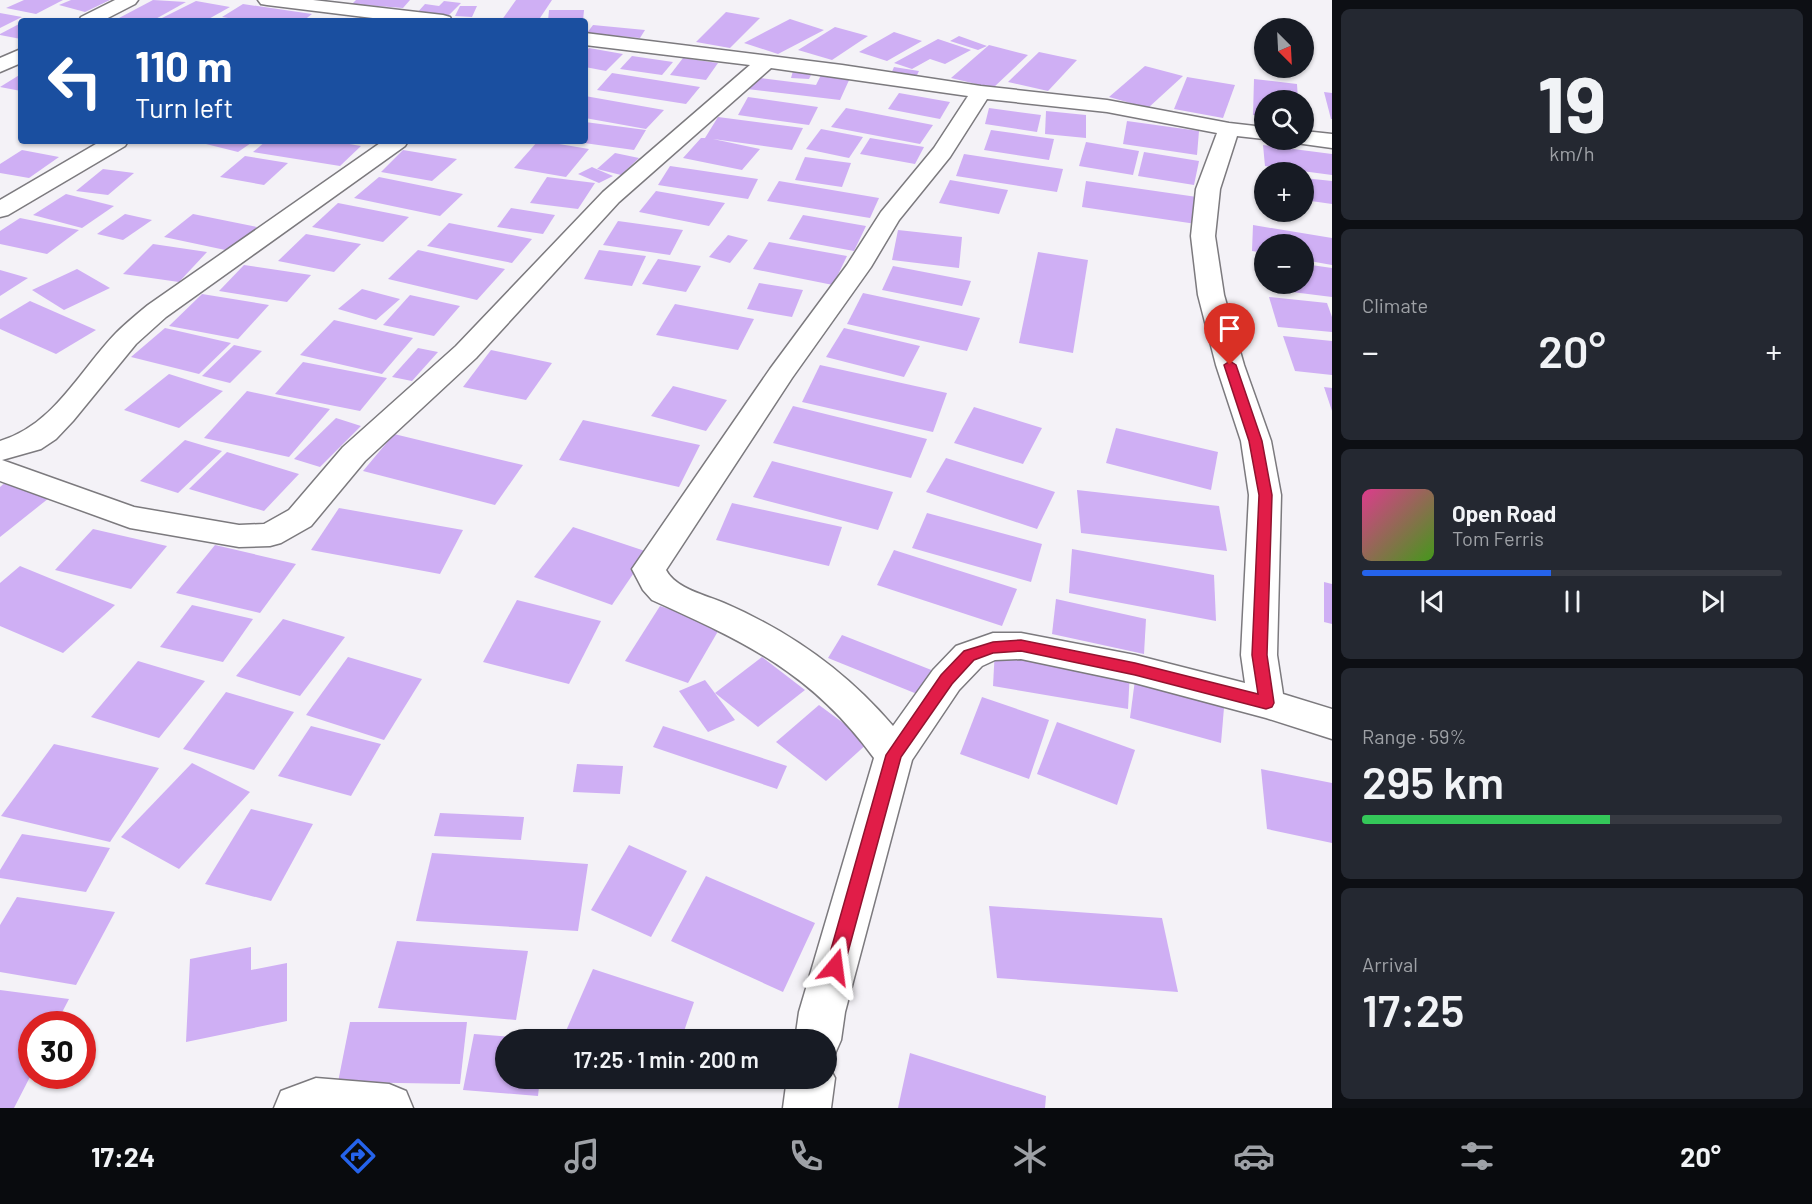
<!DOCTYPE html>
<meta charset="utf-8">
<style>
body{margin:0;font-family:Barlow,sans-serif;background:#242831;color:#f1f3f6;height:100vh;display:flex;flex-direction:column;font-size:22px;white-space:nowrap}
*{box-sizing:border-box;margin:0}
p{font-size:20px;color:#9ea1a6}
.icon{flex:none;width:33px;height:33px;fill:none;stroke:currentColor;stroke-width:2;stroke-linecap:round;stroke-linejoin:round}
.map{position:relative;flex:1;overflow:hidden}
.panel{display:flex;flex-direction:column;gap:9px;padding:9px;background:#0d0f14;width:480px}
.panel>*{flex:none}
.hud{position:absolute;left:18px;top:18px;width:570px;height:126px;border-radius:6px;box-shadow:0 2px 4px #0004;background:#1a4fa0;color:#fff;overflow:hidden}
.needle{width:39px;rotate:156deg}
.buttons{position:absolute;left:1254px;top:18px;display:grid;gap:12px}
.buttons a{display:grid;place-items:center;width:60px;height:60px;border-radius:50%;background:#171b24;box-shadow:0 2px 4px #0004;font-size:30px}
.speed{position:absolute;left:18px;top:1011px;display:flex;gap:12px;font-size:30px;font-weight:700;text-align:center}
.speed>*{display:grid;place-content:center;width:78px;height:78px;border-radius:50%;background:#171b24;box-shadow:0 2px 4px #0004;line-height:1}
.speed .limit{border:9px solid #d22;background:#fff;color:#111}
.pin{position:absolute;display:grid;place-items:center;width:51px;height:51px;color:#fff;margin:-62px -26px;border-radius:50% 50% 50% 0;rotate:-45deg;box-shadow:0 0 6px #0007}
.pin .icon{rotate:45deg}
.me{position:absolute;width:66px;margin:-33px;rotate:16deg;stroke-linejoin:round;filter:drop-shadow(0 0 4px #0008)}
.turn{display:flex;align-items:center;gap:21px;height:126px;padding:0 18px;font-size:27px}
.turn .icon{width:78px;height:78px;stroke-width:2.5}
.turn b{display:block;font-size:42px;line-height:51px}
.big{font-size:45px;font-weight:600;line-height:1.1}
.panel .card{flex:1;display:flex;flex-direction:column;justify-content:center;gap:9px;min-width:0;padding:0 21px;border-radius:9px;background:#242831}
.panel .dial{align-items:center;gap:0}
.dial b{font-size:78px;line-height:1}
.song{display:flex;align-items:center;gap:18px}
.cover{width:72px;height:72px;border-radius:9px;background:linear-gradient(135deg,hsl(330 70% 55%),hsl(100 70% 35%))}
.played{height:6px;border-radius:3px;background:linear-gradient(90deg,#2563eb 45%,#363941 45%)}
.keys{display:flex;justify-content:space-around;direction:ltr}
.heat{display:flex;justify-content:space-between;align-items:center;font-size:33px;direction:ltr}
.charge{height:9px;border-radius:4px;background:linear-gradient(90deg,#34c759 59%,#363941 0)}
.trip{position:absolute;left:495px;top:1029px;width:342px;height:60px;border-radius:30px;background:#171b24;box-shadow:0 2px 4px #0004;font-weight:600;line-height:60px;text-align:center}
.tabs{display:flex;height:96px;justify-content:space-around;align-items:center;background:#090b0e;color:#9ea1a6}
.tabs .icon{width:42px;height:42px}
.tabs .active{color:#2563eb}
.tabs b{font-size:27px;color:#f1f3f6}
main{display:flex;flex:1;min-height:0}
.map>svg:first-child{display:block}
.building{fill:#cfaff4}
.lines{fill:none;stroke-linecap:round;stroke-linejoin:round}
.minor-casing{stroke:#7c7a7e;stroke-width:3}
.minor{fill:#fff;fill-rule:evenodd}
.route{fill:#e11d48;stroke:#92132f;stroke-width:1.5}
</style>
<main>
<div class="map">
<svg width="1332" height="1108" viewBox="0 0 1332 1108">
<rect width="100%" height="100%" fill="#f4f2f7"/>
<g class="building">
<path d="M24 0H63L36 14 6 8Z"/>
<path d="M71 0H110L85 12 59 5Z"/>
<path d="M153 0 186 2 152 21 119 18Z"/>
<path d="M356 0H410L403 8 352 4Z"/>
<path d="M516 0H552L538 21H501Z"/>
<path d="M196 1 230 7 205 21H156Z"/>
<path d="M444 1 461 3 447 17 416 14 425 4 439 6Z"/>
<path d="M243 4 312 14 303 21H246L222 17Z"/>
<path d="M460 6H477L472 17 455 16Z"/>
<path d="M549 10H584L583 21H548Z"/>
<path d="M726 12 760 18 730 48 696 42Z"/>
<path d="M0 13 22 17 0 28Z"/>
<path d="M790 19 824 30 778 54 744 43Z"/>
<path d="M21 23V39L0 35V34Z"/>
<path d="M593 25 645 30 640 38 587 33Z"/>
<path d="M835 27 868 36 832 60 798 50Z"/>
<path d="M894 32 922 41 887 61 859 52Z"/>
<path d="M959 36 987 46 978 50 950 41Z"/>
<path d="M938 39 971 50 945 64 930 59 912 69 894 63Z"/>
<path d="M989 45 1028 55 993 88 951 78Z"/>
<path d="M589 48 623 54 606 71 585 67V52Z"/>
<path d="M1039 52 1077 60 1048 91 1008 82Z"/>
<path d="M632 56 673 62 662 75 620 69Z"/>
<path d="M683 58 718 63 706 80 670 75Z"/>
<path d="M1145 66 1183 76 1148 108 1109 97Z"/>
<path d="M894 67 919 71 915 79 890 76Z"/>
<path d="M793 71 812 73 809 79 791 78Z"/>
<path d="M612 73 700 87 686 104 597 90Z"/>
<path d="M21 74V91L0 87Z"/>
<path d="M821 75 850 78 840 100 747 89 753 77 816 85Z"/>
<path d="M1187 77 1235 85 1223 118 1174 109Z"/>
<path d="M1254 79 1297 84 1298 100H1264V116L1253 115Z"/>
<path d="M1324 92 1332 93V119H1331Z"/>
<path d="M899 93 950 102 940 119 888 109Z"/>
<path d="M585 96 664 110 646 129 585 118Z"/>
<path d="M748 97 818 107 809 125 738 115Z"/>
<path d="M846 108 933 125 920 144 831 127Z"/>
<path d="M989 108 1041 115 1037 132 985 124Z"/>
<path d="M1046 111 1086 115V138L1045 134Z"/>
<path d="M718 117 803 128 792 150 713 139 760 149 742 170 683 158 701 138H705Z"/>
<path d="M1127 121 1199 131 1197 155 1123 144Z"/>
<path d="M585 122 646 130 634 150 577 142 585 141Z"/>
<path d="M821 129 863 137 849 158 806 149Z"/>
<path d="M991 130 1054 139 1049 160 984 150Z"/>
<path d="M870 138 924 147 915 164 860 154Z"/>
<path d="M194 141H254L238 152Z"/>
<path d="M266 141H332L361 146 340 166 253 152Z"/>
<path d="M538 141H541L589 149 566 177 514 168Z"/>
<path d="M1086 142 1139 151 1133 175 1079 166Z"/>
<path d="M1263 145 1332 154V175L1265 166Z"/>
<path d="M22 150 59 157 29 178 0 173V164Z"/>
<path d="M403 150 457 159 432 181 381 172Z"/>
<path d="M1144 152 1199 161 1194 185 1138 176Z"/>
<path d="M615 153 639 158 621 175 597 169Z"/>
<path d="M964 154 1063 169 1057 192 956 176Z"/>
<path d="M245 156 288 163 264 185 220 177Z"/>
<path d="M805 157 851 163 842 187 795 180Z"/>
<path d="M670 166 758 179 748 199 658 185Z"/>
<path d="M592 167 594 168 613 176 599 183 578 174Z"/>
<path d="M103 169 134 173 108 195 76 191Z"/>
<path d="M379 177 463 194 440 216 354 198Z"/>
<path d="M547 177 595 183 578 209 530 203Z"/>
<path d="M1304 178 1332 181V204L1304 200Z"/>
<path d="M950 180 1008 190 999 214 939 203Z"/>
<path d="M779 181 879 198 870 218 767 201Z"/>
<path d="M1086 181 1197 197 1196 224 1082 207Z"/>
<path d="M656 191 725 203 709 226 639 212Z"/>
<path d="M66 194 114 206 82 228 33 215Z"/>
<path d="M338 203 409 217 383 242 312 227Z"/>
<path d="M511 208 555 215 543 234 497 227Z"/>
<path d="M125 214 152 220 123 240 97 234Z"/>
<path d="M193 214 257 227 230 251 164 237Z"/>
<path d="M803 215 866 226 854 251 789 239Z"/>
<path d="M20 218 79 230 47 254 0 244V231Z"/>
<path d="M618 221 683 230 670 255 603 245Z"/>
<path d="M449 223 532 239 512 263 427 246Z"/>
<path d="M1253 225 1332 238V265L1304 260V244H1264V253L1252 251Z"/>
<path d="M898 230 962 237 959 268 892 260Z"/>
<path d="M306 234 361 244 334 272 278 261Z"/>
<path d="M728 235 748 240 730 263 709 257Z"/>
<path d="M769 242 847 256 833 285 753 269Z"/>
<path d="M153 244 207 252 179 282 123 274Z"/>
<path d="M418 250 505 269 477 300 388 279Z"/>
<path d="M599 250 646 256 632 286 584 279Z"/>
<path d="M1038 252 1088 260 1073 353 1019 343Z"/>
<path d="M658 259 701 266 686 292 642 284Z"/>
<path d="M1304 264 1332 268V297L1268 289 1267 284H1304Z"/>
<path d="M244 265 311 275 287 302 219 291Z"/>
<path d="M893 266 971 281 962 306 882 290Z"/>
<path d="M77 269 110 288 64 310 32 290Z"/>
<path d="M0 270 28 278 0 296Z"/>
<path d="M759 283 803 290 792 317 747 309Z"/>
<path d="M362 289 400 299 376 320 338 309Z"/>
<path d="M863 293 980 318 967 351 847 324Z"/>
<path d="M202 294 269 305 238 339 169 326Z"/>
<path d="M410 295 460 306 434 336 383 325Z"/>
<path d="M1269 297 1327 303 1332 317V332L1278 327Z"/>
<path d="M30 301 96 330 56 354 0 329V319Z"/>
<path d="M675 304 754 319 738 350 656 335Z"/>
<path d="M334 320 413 338 382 374 300 355Z"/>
<path d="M165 328 231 343 199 374 131 357Z"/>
<path d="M844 328 920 346 904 377 826 357Z"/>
<path d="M1283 336 1332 341V375L1295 371Z"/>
<path d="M234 345 262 351 230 383 202 376Z"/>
<path d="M418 348 438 352 412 381 392 377Z"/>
<path d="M491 350 552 363 526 400 463 387Z"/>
<path d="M303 362 387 378 360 411 275 394Z"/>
<path d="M820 365 947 393 933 432 802 402Z"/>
<path d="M169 374 223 391 179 428 124 410Z"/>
<path d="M673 386 727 400 706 431 651 416Z"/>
<path d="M1324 387 1332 388V411Z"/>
<path d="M247 391 330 409 289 457 204 438Z"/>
<path d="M793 406 927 439 911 478 773 443Z"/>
<path d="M974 407 1042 428 1023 464 954 443Z"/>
<path d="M336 418 361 426 320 467 294 459Z"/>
<path d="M583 420 700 445 679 487 559 460Z"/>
<path d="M1116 428 1218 452 1211 490 1106 463Z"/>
<path d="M394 434 523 465 495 505 363 471Z"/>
<path d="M185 440 222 451 178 493 140 481Z"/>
<path d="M227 452 299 474 264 511 189 489Z"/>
<path d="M946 458 1055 492 1037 529 926 492Z"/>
<path d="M772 461 893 492 878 530 753 497Z"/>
<path d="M7 481 49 498 0 537V487Z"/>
<path d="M1077 490 1219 506 1227 551 1081 533Z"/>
<path d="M732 503 842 527 829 566 716 540Z"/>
<path d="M339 508 463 530 440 574 311 550Z"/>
<path d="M927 513 1042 544 1031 582 912 548Z"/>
<path d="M573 527 648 552 612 605 534 577Z"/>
<path d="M93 529 167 546 131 589 55 570Z"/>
<path d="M215 545 296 564 260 613 176 593Z"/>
<path d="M1072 549 1214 575 1216 621 1069 593Z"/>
<path d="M894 550 1017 589 1002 626 877 585Z"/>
<path d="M20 566 115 605 63 653 0 626V583Z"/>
<path d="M1324 582 1332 584V624L1324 622Z"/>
<path d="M1056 599 1146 619 1144 654 1052 634Z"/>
<path d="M517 600 601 621 569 684 483 662Z"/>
<path d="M192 605 253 619 223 662 160 647Z"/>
<path d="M660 606 721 626 688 683 625 661Z"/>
<path d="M283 619 345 637 300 696 236 676Z"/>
<path d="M842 635 934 671 922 696 828 658Z"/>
<path d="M995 648 1130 671 1128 709 993 686Z"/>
<path d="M348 657 422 679 384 740 306 715Z"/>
<path d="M762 657 805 690 758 727 715 693Z"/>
<path d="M138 661 205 681 159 738 91 717Z"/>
<path d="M1136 672 1225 696 1221 743 1130 718Z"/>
<path d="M705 680 735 720 708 732 679 691Z"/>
<path d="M226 692 294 712 254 770 183 749Z"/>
<path d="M982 697 1049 720 1029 779 960 754Z"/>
<path d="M819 705 869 742 826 781 776 742Z"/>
<path d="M1057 722 1135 750 1117 805 1037 774Z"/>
<path d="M311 726 381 744 351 796 278 776Z"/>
<path d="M663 726 787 766 777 789 653 747Z"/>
<path d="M54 744 159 768 110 842 1 816Z"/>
<path d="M192 763 250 792 179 869 121 837Z"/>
<path d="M577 764 623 766 620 794 573 792Z"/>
<path d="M1261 769 1332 783V843L1267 829Z"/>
<path d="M251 809 313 824 271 901 205 884Z"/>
<path d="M440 813 524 817 521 840 434 836Z"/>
<path d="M22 834 110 848 86 892 0 878V870Z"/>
<path d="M629 845 687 871 651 937 591 910Z"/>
<path d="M432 853 588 864 578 931 416 921Z"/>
<path d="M706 876 815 923 783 992 671 941Z"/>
<path d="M17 897 115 912 76 985 0 972V925Z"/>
<path d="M989 906 1162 918 1178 992 997 978Z"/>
<path d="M397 941 528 951 516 1020 378 1008Z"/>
<path d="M251 947V970L287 963V1021L186 1042 190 959Z"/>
<path d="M593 969 694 1002 681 1040H562Z"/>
<path d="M0 990 69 999 56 1024H32V1073L14 1108H0Z"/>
<path d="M350 1022H467L460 1084 338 1082Z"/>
<path d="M474 1034 527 1038 506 1040V1078H540L538 1096 463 1090Z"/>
<path d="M910 1053 1046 1096 1045 1108H898Z"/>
<path d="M636 1078H667L664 1089Z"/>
</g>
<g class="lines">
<defs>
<g id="minor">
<path d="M115 0H138L135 4 102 21H79L81 17Z"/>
<path d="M258 0H313L443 15 450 17 452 21H397L267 5 261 4Z"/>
<path d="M585 33 842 65 981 86 1107 100 1229 123 1264 127V139L1237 136 1220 189 1215 236 1224 295 1244 365 1271 441 1281 495 1277 655 1283 694 1332 709V739L1266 718 1135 683 1021 659 995 660 982 666 959 690 912 760 845 1012 841 1040 834 1056 826 1059V1040H795L799 1012 874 758C811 672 745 642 652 600L643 590 632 569 770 369 847 265 881 212 934 148 968 96 771 68 619 202 476 358 365 461 311 526 281 543 270 546 239 547 130 528 0 481V441C54 425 79 371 116 333 126 323 137 314 148 305L383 141H408L405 146 166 317 136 344 73 421 56 439 41 449 2 460 134 507 239 525 264 524 289 510 343 447 456 346 603 192 750 65 585 45ZM987 99 1107 112 1217 133 1196 189 1191 236 1198 295 1216 365 1241 441 1249 495 1241 655 1245 683 1135 655 1021 633H993L956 646 933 670 893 726C846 671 791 632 724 603 706 595 676 589 666 570L792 378 871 267 899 220 950 157Z"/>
<path d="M21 49V63L0 72V58Z"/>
<path d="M1304 131 1332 134V148L1296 143 1294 140H1304Z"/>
<path d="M101 141H128L125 146 8 215 0 217V200Z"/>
<path d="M826 1061 835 1078 831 1108H783L787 1078H826Z"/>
<path d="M316 1078 389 1084 406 1091 413 1108H274L281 1091Z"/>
</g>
</defs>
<use href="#minor" class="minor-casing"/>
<use href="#minor" class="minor"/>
</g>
<path class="route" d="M1230 361 1236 365 1262 441 1272 495 1267 655 1274 703 1272 707 1266 709 1135 675 1021 651 993 653 974 660 952 684 901 757 844 967 841 973 835 975 828 973 826 967 886 755 941 675 964 651 993 642 1021 640 1135 663 1258 694 1252 655 1259 495 1249 441 1224 365Z"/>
</svg>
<div class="buttons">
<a><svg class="needle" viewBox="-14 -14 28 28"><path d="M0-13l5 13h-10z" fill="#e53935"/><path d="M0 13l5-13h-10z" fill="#9ea1a6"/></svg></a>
<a><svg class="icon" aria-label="search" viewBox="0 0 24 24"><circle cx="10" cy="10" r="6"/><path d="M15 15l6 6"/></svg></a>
<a>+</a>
<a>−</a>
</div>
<div class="speed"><div class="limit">30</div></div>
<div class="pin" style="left:1230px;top:365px;background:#d93025"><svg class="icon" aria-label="arrive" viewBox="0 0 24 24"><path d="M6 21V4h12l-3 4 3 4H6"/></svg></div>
<svg class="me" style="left:835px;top:967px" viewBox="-20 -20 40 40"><path d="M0-17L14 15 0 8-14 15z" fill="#e11d48" stroke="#fff" stroke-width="4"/></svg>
<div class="trip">17:25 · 1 min · 200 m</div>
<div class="hud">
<div class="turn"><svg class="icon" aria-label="left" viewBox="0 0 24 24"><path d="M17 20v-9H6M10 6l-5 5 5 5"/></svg><div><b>110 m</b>Turn left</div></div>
</div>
</div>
<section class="panel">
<div class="card dial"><b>19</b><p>km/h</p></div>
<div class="card"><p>Climate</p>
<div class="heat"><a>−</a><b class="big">20°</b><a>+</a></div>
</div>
<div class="card">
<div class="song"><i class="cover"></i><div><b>Open Road</b><p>Tom Ferris</p></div></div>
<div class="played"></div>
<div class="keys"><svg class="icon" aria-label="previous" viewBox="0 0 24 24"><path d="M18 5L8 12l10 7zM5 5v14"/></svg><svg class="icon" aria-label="pause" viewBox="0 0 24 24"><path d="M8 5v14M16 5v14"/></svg><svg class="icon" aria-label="next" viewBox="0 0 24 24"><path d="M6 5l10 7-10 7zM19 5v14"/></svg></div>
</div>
<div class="card"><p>Range · 59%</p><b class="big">295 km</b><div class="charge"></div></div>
<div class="card"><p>Arrival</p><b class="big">17:25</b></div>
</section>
</main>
<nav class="tabs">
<b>17:24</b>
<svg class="icon active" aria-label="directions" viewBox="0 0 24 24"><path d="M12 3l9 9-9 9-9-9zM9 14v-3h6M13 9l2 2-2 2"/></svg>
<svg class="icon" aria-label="music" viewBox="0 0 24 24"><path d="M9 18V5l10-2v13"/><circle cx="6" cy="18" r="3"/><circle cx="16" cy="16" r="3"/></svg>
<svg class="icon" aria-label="phone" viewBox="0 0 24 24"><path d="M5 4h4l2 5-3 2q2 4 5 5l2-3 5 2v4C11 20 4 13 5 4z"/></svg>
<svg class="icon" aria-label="climate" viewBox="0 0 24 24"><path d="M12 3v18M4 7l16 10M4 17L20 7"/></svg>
<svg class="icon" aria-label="car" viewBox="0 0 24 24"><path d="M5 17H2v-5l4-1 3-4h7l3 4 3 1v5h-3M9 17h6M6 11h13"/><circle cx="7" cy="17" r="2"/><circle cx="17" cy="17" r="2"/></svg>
<svg class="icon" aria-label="filters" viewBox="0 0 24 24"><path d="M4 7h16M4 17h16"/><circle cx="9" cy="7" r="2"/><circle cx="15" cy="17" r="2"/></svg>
<b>20°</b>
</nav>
